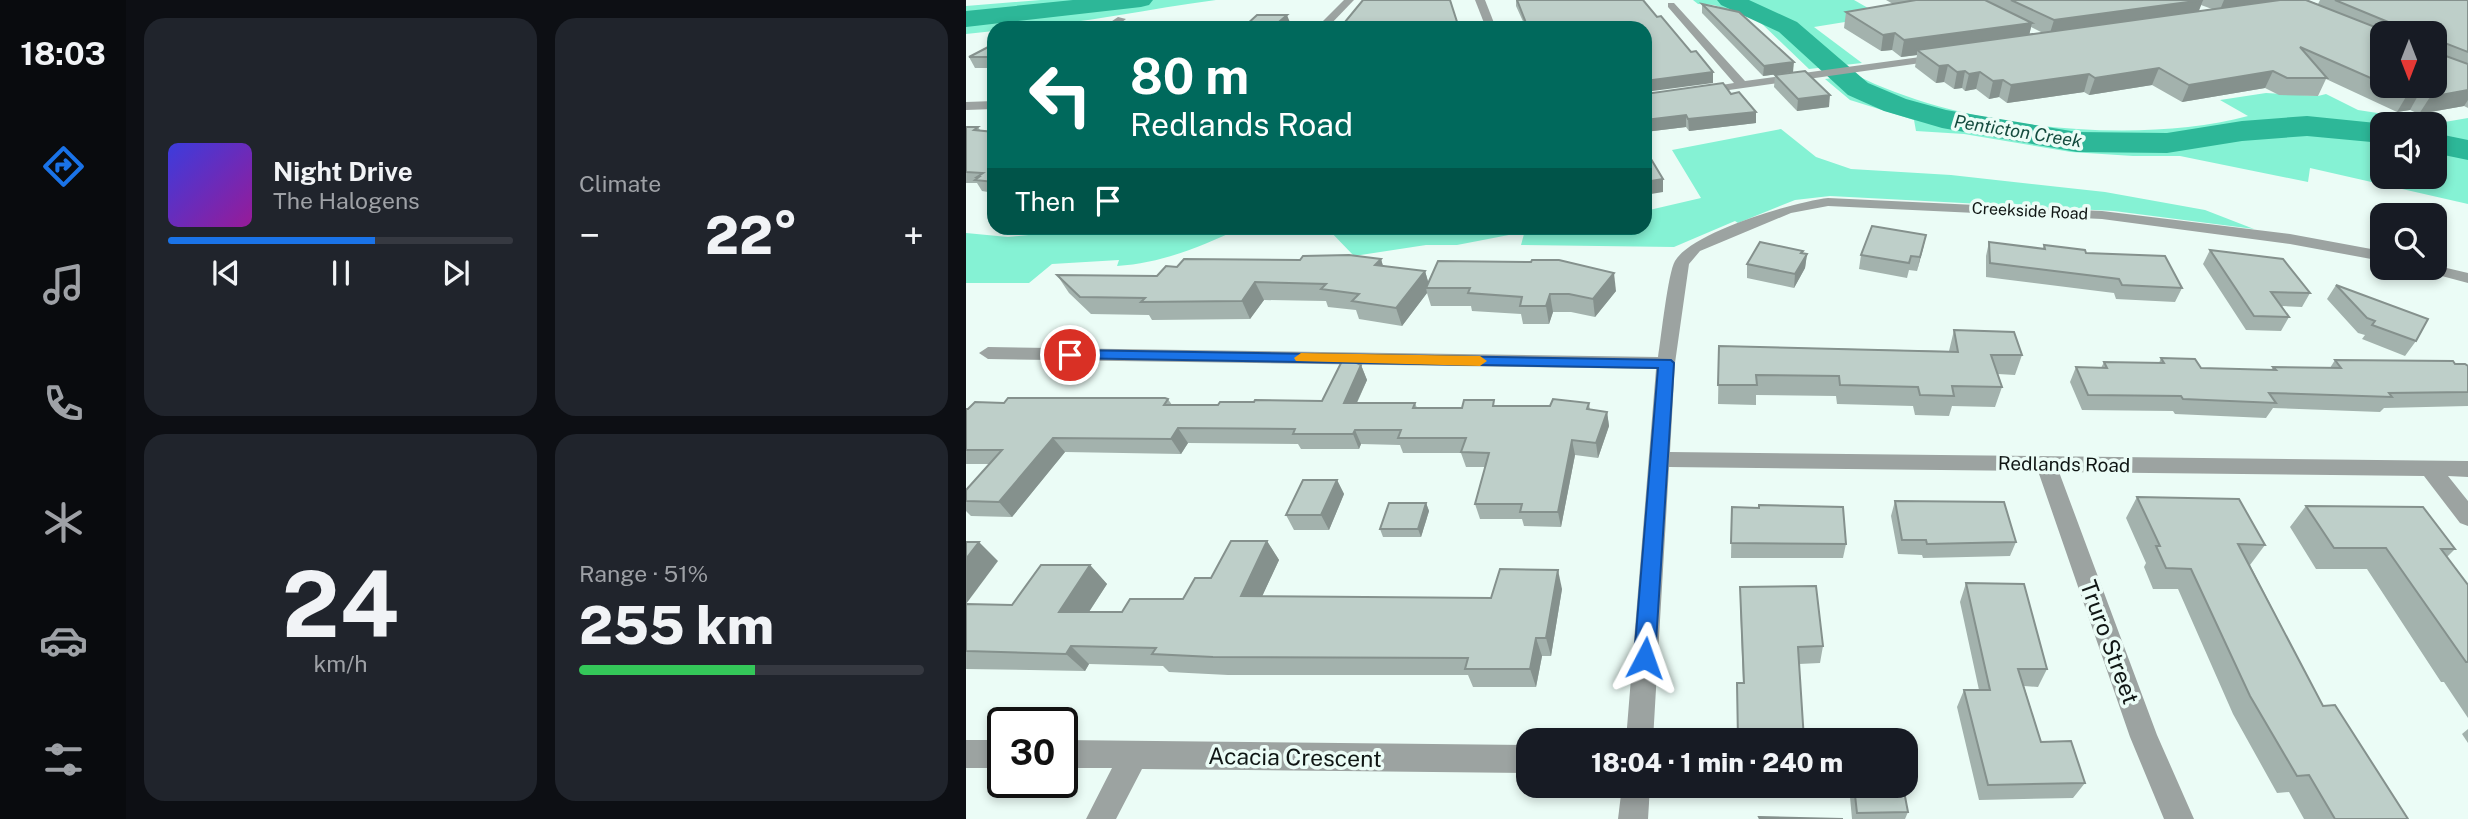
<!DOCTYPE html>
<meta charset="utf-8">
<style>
body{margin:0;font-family:"Public Sans",sans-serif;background:#20242c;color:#f1f3f6;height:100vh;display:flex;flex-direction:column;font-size:26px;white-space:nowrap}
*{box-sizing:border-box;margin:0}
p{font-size:23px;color:#9ea1a6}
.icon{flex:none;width:38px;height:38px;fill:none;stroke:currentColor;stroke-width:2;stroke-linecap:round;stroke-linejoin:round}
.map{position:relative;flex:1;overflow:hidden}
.panel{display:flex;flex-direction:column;gap:18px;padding:18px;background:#0d0f14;width:840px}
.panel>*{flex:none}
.hud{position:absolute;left:21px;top:21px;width:665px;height:214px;border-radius:21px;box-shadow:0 4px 10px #0003;background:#00695c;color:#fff;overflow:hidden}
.needle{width:46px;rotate:180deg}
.fabs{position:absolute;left:1404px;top:21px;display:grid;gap:14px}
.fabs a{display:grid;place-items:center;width:77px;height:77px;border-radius:14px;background:#171b24;box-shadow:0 4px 10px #0003;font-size:35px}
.speed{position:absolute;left:21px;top:707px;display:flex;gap:14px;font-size:35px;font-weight:700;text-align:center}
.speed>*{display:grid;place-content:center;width:91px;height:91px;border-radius:50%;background:#171b24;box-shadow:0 4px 10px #0003;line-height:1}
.speed .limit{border:4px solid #111;border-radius:10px;background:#fff;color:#111}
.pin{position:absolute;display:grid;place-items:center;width:60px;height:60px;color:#fff;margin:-30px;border:4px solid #fff;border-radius:50%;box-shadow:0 2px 7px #0007}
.me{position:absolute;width:77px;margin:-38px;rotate:4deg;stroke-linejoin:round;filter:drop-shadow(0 0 5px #0008)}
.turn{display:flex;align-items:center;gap:24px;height:147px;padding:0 28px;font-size:32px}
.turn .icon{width:91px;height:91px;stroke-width:2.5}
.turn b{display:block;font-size:49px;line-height:60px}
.then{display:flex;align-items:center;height:66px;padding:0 28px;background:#0003;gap:14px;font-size:26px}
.big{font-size:52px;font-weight:800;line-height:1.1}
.panel .card{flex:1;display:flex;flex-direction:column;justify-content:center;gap:10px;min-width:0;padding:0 24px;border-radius:21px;background:#20242c}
.panel .dial{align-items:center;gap:0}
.dial b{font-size:91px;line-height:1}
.song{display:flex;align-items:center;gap:21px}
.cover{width:84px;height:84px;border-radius:10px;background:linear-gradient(135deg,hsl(240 70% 55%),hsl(300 70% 35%))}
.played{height:7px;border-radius:4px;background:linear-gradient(90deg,#1a73e8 60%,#363941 60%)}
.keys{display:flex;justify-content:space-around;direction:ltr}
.heat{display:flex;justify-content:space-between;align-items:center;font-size:38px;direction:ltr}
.charge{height:10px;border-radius:5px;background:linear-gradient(90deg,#34c759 51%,#363941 0)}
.panel .tiles{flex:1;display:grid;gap:18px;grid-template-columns:repeat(2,1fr)}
.trip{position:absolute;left:550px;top:728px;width:402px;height:70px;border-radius:21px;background:#171b24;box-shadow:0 4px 10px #0003;font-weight:800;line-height:70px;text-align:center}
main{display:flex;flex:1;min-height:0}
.tab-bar{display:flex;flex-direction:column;width:126px;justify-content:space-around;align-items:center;background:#090b0e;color:#9ea1a6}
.tab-bar .icon{width:49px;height:49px}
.tab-bar .active{color:#1a73e8}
.tab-bar b{font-size:32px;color:#f1f3f6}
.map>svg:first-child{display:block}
.green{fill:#85f2d4}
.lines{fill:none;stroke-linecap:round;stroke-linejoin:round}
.river{fill:#2db798;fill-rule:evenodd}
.minor{fill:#9ca3a1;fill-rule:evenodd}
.wall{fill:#a3b2ad;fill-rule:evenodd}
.shaded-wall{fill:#85918d}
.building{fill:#becfc9;stroke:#85918d;stroke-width:2}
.route{fill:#1a73e8;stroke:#114b97;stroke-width:2}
.slow{fill:#f59e0b}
.labels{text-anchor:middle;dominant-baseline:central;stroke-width:7;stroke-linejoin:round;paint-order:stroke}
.far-street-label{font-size:16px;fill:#101614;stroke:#ebfcf6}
.far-water-label{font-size:18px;font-style:italic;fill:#144b3e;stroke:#ebfcf6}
.street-label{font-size:19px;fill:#101614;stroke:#ebfcf6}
.near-street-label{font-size:23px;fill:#101614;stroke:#ebfcf6}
</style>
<main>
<nav class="tab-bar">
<b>18:03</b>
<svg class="icon active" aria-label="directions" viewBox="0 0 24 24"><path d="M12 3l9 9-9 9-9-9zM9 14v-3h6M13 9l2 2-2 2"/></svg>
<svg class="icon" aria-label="music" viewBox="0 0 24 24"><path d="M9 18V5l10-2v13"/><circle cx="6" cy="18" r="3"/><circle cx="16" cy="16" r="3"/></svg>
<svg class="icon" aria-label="phone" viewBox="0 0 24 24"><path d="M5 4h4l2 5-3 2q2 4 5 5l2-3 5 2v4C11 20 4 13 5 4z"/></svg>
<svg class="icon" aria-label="climate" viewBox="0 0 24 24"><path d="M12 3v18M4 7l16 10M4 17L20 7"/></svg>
<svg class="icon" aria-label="car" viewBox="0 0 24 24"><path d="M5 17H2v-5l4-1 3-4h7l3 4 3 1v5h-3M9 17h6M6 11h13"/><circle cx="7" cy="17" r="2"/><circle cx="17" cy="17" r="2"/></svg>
<svg class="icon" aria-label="filters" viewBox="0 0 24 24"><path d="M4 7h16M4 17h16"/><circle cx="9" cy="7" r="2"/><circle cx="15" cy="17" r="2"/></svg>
</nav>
<section class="panel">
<div class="tiles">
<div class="card">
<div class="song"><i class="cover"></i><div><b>Night Drive</b><p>The Halogens</p></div></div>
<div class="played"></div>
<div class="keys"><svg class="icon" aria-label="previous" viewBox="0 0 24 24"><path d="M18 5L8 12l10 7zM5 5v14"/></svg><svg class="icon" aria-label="pause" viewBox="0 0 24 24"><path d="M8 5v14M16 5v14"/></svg><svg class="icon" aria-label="next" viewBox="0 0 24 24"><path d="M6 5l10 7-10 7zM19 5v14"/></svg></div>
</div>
<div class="card"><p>Climate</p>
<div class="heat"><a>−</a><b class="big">22°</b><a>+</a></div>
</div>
<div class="card dial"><b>24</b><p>km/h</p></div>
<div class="card"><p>Range · 51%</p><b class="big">255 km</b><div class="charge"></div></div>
</div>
</section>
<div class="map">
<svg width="1502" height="819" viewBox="0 0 1502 819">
<rect width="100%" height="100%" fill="#ebfcf6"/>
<g class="green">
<path d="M75 0H250C177 9 103 28 28 28V31L0 34V6Z"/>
<path d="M727 0H888L916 16 848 27 896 63 843 69 793 21 748 5 732 4Z"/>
<path d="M890 75C994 128 1169 146 1282 116L1254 100 1300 93 1352 96 1360 94 1392 110 1444 118 1456 124H1416V177H1468L1467 124 1502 118V204L1344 168 1342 182 1214 156H1167L1105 152 998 134 950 131 948 120 884 100 859 79Z"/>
<path d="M815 129 850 157 885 169 985 175 1139 192 1239 210 1288 229 1148 211 864 196 829 200 772 223 769 221 708 247 555 245 558 234H548L491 245H460L388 256 361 228H679V211L735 198 706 150Z"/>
<path d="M214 228H275C234 247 196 263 151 266L153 260 86 264 63 283H0V233L42 237 113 230 193 235Z"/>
</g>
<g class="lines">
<g class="river">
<path d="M107 0H187L183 5 175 7 0 27V11Z"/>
<path d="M751 0H783L831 22 902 83 940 99 980 110 1111 132 1201 133 1276 121 1341 116 1420 124H1416V143L1341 136 1276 141 1201 153 1111 152 976 128 918 111 882 95 813 32 755 5Z"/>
<path d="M1468 133 1502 140V160L1468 153Z"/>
</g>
<g class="minor">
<path d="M378 0H388L361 28H350Z"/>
<path d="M509 0H519L530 28H520Z"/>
<path d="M702 3H708L779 81 976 54 981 57 976 60 735 94 729 91 731 89 768 83 702 7Z"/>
<path d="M152 17 160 19 148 28H136Z"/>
<path d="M28 101V109L0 110V102Z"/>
<path d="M862 198 1136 211 1324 234 1416 251V261L1324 244 1136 219 862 206 825 213 734 251 723 264 709 363 704 452 1502 461V477L1482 476 1502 501V526L1494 523 1458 476 1093 472 1191 735 1228 819H1198L1164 737 1072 471 703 467 687 740H660L690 369 22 359 13 353 22 347 692 357C695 339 702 272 709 261 726 232 828 202 862 198Z"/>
<path d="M1468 265 1502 273V283L1457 271 1455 268H1468Z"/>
<rect x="0" y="740" width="37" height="28"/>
<path d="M96 740 562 745V773L176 769 150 819H120L146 768H96Z"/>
<path d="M656 786H684L682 819H652Z"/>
</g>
</g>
<g class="wall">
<path d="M550 0H677L691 17 725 52 747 72V83L679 28H560L550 6Z"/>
<path d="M920 0H1341L1352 4 1354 0H1502V108L1498 106 1453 114 1444 110 1431 112 1360 79 1352 96 1313 95 1299 88 1216 102 1186 85 1123 95 1118 92 1041 103 1033 97 1023 99 1010 89 999 91 996 88 988 89 978 82 970 83 949 67 951 55 935 57 926 50 915 51 878 28 880 12 927 4ZM1235 5 1246 9 1232 11ZM1065 27 1077 33 1063 35ZM1416 33 1468 86H1416Z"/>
<path d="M736 4 827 72 797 76 736 13Z"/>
<path d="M28 44V68H9L3 57Z"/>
<path d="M809 75 863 107 831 111 808 87Z"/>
<path d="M679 94H765L790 112V123L723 131 720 127 679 132Z"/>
<path d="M0 127H12L14 130 28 132V193L16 191 11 183H0Z"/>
<path d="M960 235 951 271 943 270 941 278 893 269 895 255Z"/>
<path d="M1023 242 1077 249 1078 245 1120 253 1216 288 1209 302 1150 299 1148 293 1020 277V256Z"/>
<path d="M1244 250 1344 293 1336 307 1316 306 1323 317 1315 331 1280 330 1237 264Z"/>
<path d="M836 253 841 254 839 268 828 288 781 278V264Z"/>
<path d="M415 259 417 266 459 271 462 282 650 291 629 317 605 312H587L583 324H557L555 314 506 311 505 306H465L461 293 436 326 393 319 390 310 362 307 360 301 298 300 284 319 186 320 183 315 125 314 103 293 91 275 191 276 211 267 334 260Z"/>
<path d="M1370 285 1450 341 1439 356 1396 339 1399 335 1392 333 1361 299Z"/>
<path d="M988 330 1056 355 1049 375 1032 374 1036 387 1029 407 986 406 983 416 949 415 947 406 871 404 870 396 790 395V405L752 404 753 346 983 351Z"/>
<path d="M1195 358 1235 368 1305 370 1307 367 1364 368 1369 360 1489 364 1502 366V406L1418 408 1414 412 1307 408 1300 418 1209 414 1207 411 1116 410 1104 382 1110 367 1135 368 1138 362 1193 363Z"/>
<path d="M395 365 401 380 391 403H449L451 408H496L530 406H584L623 403 624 410 641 412 643 426 632 458 609 455 595 527 558 526 556 519H514L509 504 519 467H500L495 453H437L434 445 395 444 393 449H335L332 444 222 443 215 454 99 452 46 517 5 516 0 511V490L23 464H0V409L38 403 202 399 206 405H252L288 402 356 401Z"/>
<path d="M371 480 378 494 363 530H328L320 515Z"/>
<path d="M1171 497 1299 545 1284 565 1357 706 1442 819H1338L1323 792 1311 793 1267 714 1212 589H1187L1178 567 1180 563 1160 518Z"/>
<path d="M929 501 1050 542 1044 556 957 558 956 555 932 554 925 516Z"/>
<path d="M460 503 463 511 455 537H417L414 529Z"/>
<path d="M1340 506 1489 549 1481 557 1502 585V718L1478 682H1475L1401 569H1350L1324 527Z"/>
<path d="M766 507 880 544 877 558H765Z"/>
<path d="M301 541 313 560 296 596 525 598 596 589 585 656H576L570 687H507L502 675H262L203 672 197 666 123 664 119 671 0 669V604L46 605 124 565 141 584 123 612H156L217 599 245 578Z"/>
<path d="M1000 583 1081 669 1072 687 1058 686 1075 742 1119 783 1107 798 1013 800 991 707 998 690H1013L994 602Z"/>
<path d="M774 587 857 646 854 663 833 664 838 740H771V683H777L774 604Z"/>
<path d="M1502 729V743L1496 734Z"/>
<path d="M771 786H838L837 788 771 787Z"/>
<path d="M883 786H937L942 812 939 819H886Z"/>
</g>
<g class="shaded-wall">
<path d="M1237 0 1231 16 1083 36 1088 20Z"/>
<path d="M1258 0H1341L1253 12Z"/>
<path d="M321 15 325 25 321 28H306Z"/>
<path d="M646 22V28H598Z"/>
<path d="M1066 23 1062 40 951 50V55L935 57 938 40Z"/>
<path d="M929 33 926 50 915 51 917 35Z"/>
<path d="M828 62 827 72 797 76 798 66Z"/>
<path d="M982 65 978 82 970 83 973 66Z"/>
<path d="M1193 68 1186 85 1123 95 1129 78Z"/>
<path d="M999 71 996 88 988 89 991 72Z"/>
<path d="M1307 71 1299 88 1216 102 1223 85Z"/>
<path d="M747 72V83L679 92V81Z"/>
<path d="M1014 72 1010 89 999 91 1003 74Z"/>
<path d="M1123 74 1118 92 1041 103 1045 85Z"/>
<path d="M1037 80 1033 97 1023 99 1027 81Z"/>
<path d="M1502 90V100L1498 106 1453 114 1464 97Z"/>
<path d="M1454 92 1444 110 1431 112 1441 95Z"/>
<path d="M864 95 863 107 831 111 832 99Z"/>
<path d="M790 112V123L723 131 722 119Z"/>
<path d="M720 115V127L679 132V120Z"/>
<path d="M697 179V192L679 195V182Z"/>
<path d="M960 235 957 249 951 271 954 257Z"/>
<path d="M837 251 836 263 841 254 839 268 828 288 829 274Z"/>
<path d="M415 259 420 277 409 265Z"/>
<path d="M459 271 464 288H460L461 293 436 326 430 308Z"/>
<path d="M648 273 650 291 629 317 627 299Z"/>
<path d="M289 282 298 300 284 319 276 301Z"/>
<path d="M584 294 587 312 583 324 580 306Z"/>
<path d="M395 365 401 380 384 417 378 403Z"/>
<path d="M641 412 643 426 632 458 630 443Z"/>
<path d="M212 428 222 443 215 454 205 439Z"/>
<path d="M389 430 395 444 393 449 387 434Z"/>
<path d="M87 438 99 452 46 517 33 502Z"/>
<path d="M606 440 609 455 595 527 592 512Z"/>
<path d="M371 480 378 494 363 530 355 515Z"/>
<path d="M460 503 463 511 455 537 452 529Z"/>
<path d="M301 541 313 560 288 614 275 596Z"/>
<path d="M13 542 32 561 0 604V559Z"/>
<path d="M124 565 141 584 111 630 93 612Z"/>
<path d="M592 570 596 589 585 656 580 638Z"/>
<path d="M570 638 576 656 570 687 564 669Z"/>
<path d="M105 646 123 664 119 671 100 654Z"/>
</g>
<g class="building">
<path d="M397 0H484L493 28H374Z"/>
<path d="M551 0H677L691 17 695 16 725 52 730 51 747 72 679 81V28H650L646 22 598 28H562Z"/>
<path d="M950 0H1019L1066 23 938 40 929 33 917 35 880 12Z"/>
<path d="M1045 0H1237L1088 20Z"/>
<path d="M1314 0H1340L1424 33 1427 32V24L1369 0H1502V52L1479 43 1475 45 1477 55 1502 64V90L1464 97 1454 92 1441 95 1421 86H1468V33H1416V83L1334 47 1361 78H1321L1307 71 1223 85 1193 68 1129 78 1123 74 1045 85 1037 80 1027 81 1014 72 1003 74 999 71 991 72 982 65 973 66 951 50Z"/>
<path d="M736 4 773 12 828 62 798 66Z"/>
<path d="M291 15H321L306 28H57L279 26Z"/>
<path d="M28 44V57H3Z"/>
<path d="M839 71 864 95 832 99 809 75Z"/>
<path d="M757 83 765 94 773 92 790 112 722 119 720 115 679 120V94Z"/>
<path d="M0 127H12L8 130 28 132V182L9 180 13 177H11L17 173 0 172Z"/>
<path d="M679 149 697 179 679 182Z"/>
<path d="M906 226 960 235 954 257 945 256 943 263 895 255Z"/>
<path d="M794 242 837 251 835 253 841 254 829 274 781 264Z"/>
<path d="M1023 242 1079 249 1078 245 1119 250 1120 253 1199 256 1216 288 1156 285 1153 279 1024 263Z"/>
<path d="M1244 250 1317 259 1344 293 1305 292 1323 317 1288 316Z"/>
<path d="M383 255 415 259 409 265 459 271 430 308 386 301 393 294 355 289 360 284 289 282 276 301 175 302 179 298 114 297 91 275 191 276 200 266 211 267 218 259 334 260 337 256Z"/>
<path d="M566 260H593L648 273 627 299 603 294H584L580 306H554L556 297 502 293 504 288H460L472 261 565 262Z"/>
<path d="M1370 285 1462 319 1450 341 1406 325 1409 321 1401 318Z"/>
<path d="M988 330 1048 332 1056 355H1025L1036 387 986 386 988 396 954 395 952 387 874 385 873 376 790 375 791 385H752L753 346 992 352Z"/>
<path d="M378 357 395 365 378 403H449L447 408H496L498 400H528L527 406H584L587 399 623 403 621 409 641 412 630 443 606 440 592 512H554L556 504H509L523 453 495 452 500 438H432L435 430H389L387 434H327L329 429 212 428 205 439 87 438 33 502 0 501V490L36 450H0V409H2L9 402 38 403 42 398H199L202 399 198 405H252L254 402H288L289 400 356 401Z"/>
<path d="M1195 358 1229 359 1235 368 1310 370 1307 367 1375 368 1369 360 1487 361 1489 364H1499L1502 366V392L1423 393 1426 397 1303 393 1310 403 1217 399 1215 396 1122 395 1110 367 1141 368 1138 362 1198 363Z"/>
<path d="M337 480H371L355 515H320Z"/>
<path d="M1171 497 1273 499 1299 545 1272 544 1357 706 1369 705 1442 819H1369L1343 775 1331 776 1284 696 1225 569 1200 568 1190 546H1194Z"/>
<path d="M929 501 1038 502 1050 542 961 544 960 540H936Z"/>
<path d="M423 503H460L452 529H414Z"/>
<path d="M793 505 877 507 880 544 765 543 766 507 793 508Z"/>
<path d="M1340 506 1457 507 1489 549H1475L1502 585V662H1500L1420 548H1368Z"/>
<path d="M265 541H301L275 596 525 598 534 569 592 570 580 638H570L564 669H499L502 658 247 657 186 654 190 648 105 646 100 654 0 651V604L46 605 75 565H124L93 612H156L164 599H217L229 578H245Z"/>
<path d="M0 542H13L0 559Z"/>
<path d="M1000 583 1058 584 1081 669H1052L1075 742 1105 741 1119 783 1022 785 998 690H1024Z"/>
<path d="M850 586 857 646 832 647 838 740H772L771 683H778L774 587Z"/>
<path d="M888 786H937L942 812 891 813Z"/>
<path d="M793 817 877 819H794Z"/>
</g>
<path class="route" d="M104 350 705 360 708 363 689 658 686 665 679 667 671 665 668 658 692 368 98 358 96 355 98 351Z"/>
<path class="slow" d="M335 353 514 356 521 361 514 366 330 361 328 358Z"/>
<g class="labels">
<g class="far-street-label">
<text transform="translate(1064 211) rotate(3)">Creekside Road</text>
</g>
<g class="far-water-label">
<text transform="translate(1052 131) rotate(9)">Penticton Creek</text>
</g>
<g class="street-label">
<text transform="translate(1098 464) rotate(1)">Redlands Road</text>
</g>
<g class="near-street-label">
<text transform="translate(1144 642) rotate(70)">Truro Street</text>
<text transform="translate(329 757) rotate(1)">Acacia Crescent</text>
</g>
</g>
</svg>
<div class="fabs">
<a><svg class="needle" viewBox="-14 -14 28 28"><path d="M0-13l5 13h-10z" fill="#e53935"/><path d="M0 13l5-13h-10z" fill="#9ea1a6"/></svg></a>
<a><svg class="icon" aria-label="sound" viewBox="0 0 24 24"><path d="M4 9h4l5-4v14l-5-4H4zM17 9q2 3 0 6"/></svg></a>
<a><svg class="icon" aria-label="search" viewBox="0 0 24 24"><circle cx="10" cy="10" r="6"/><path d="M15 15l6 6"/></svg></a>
</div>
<div class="speed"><div class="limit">30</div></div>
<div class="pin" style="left:104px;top:355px;background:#d93025"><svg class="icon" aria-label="arrive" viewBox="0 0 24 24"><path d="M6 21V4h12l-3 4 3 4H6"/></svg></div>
<svg class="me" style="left:679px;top:658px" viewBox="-20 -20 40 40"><path d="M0-17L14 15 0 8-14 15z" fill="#1a73e8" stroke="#fff" stroke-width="4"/></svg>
<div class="trip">18:04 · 1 min · 240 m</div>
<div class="hud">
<div class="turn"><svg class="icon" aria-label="left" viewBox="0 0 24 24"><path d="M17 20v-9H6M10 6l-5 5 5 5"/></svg><div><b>80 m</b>Redlands Road</div></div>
<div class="then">Then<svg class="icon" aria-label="arrive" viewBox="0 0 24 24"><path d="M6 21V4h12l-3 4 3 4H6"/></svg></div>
</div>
</div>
</main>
